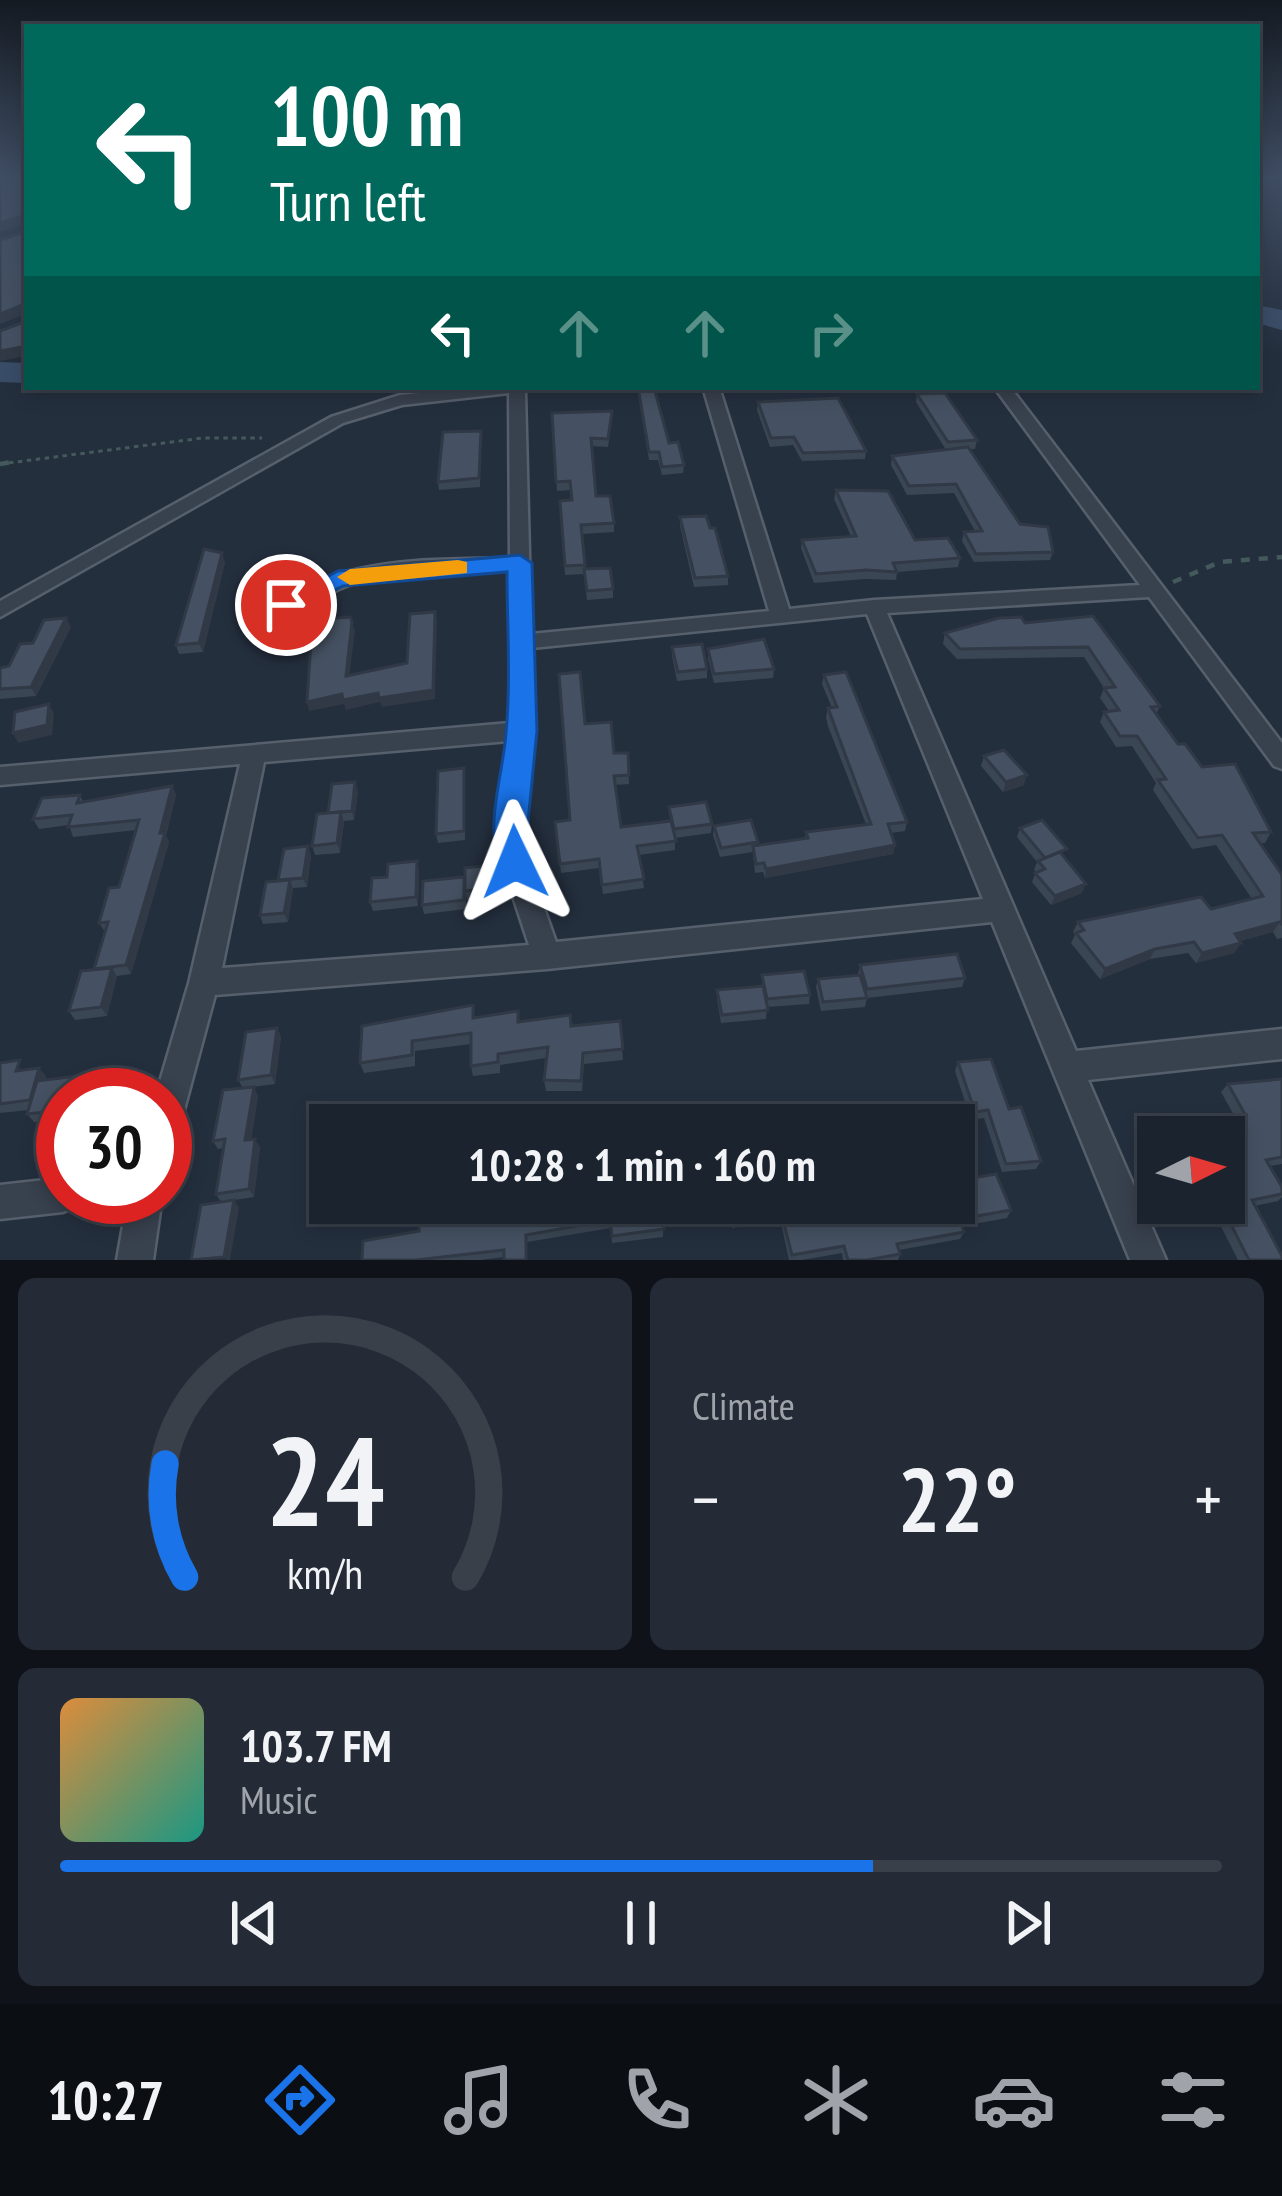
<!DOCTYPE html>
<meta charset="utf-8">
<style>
body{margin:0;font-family:"PT Sans Narrow",sans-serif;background:#242b36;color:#f1f3f6;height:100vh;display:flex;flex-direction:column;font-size:45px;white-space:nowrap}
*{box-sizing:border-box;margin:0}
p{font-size:39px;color:#a0a4aa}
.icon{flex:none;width:66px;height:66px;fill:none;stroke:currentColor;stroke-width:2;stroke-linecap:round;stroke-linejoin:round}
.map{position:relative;height:1260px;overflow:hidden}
.side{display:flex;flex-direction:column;gap:18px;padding:18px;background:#0f1319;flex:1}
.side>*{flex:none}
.top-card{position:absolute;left:24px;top:24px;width:1236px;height:366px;border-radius:0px;box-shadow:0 6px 18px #0003,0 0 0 3px #39404a;background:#00695c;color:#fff;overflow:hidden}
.needle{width:78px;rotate:85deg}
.buttons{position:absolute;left:1137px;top:1116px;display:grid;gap:24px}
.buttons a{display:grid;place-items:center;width:108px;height:108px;border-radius:0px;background:#1b232e;box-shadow:0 6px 18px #0003,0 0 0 3px #39404a;font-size:60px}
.speed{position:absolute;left:36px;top:1068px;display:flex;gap:24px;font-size:60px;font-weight:700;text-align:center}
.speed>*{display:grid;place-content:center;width:156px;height:156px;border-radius:50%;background:#1b232e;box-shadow:0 6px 18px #0003,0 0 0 3px #39404a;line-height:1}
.speed .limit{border:18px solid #d22;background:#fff;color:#111}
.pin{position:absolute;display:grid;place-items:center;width:102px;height:102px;color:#fff;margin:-51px;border:6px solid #fff;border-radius:50%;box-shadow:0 3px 12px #0007}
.me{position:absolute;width:132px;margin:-66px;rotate:358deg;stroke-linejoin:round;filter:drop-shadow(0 0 9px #0008)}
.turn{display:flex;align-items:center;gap:42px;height:252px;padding:0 48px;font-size:54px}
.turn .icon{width:156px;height:156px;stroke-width:2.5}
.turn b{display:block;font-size:84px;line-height:102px}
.lanes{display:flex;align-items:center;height:114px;padding:0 48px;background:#0003;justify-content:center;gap:60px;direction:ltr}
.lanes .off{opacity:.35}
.big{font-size:90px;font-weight:700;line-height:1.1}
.side .tile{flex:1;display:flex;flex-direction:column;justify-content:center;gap:18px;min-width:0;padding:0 42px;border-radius:18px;background:#242b36}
.side .dial{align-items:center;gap:0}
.dial svg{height:312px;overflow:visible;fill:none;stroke:#39404a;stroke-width:7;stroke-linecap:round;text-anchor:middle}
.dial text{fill:#f1f3f6;stroke:none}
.song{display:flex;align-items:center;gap:36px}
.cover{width:144px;height:144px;border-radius:18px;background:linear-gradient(135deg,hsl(30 70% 55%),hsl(170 70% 35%))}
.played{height:12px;border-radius:6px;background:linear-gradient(90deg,#1a73e8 70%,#39404a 70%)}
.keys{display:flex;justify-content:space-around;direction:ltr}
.heat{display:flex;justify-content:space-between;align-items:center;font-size:66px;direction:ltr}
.side .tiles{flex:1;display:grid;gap:18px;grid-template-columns:1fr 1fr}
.tile:last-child{grid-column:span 2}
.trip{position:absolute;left:309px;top:1104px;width:666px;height:120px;border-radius:0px;background:#1b232e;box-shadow:0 6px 18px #0003,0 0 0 3px #39404a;font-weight:700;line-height:120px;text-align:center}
.menu{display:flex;height:192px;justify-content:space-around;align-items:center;background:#0b0e12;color:#a0a4aa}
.menu .icon{width:84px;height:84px}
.menu .selected{color:#1a73e8}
.menu b{font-size:54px;color:#f1f3f6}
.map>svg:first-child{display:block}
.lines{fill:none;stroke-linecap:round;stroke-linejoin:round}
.river{fill:#394c67;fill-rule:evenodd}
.minor-casing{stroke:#565f6c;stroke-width:5}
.path-far1{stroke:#44595c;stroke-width:3;stroke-dasharray:4.5 4.5;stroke-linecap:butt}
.path{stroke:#44595c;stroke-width:4.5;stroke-dasharray:9 9;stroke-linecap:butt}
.minor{fill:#38414e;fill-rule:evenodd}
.wall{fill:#3b4654}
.shaded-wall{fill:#303945}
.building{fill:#455162;stroke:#303945;stroke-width:3}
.route{fill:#1a73e8;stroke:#114b97;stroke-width:3}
.slow{fill:#f59e0b}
</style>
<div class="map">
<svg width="1282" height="1260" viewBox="0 0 1282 1260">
<rect width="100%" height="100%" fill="#242f3e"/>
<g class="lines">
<g class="river">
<path d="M1257 305 1282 310V330L1257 323Z"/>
<path d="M0 362 27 363V383L0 382Z"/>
</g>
<defs>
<g id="minor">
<path d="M478 387H529L525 391 531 634 769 611 703 387H719L789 609 874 600 1140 585 994 387H1010L1282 743V769L1274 766 1149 597 887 613 1076 1051 1282 1029V1059L1088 1080 1166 1260H1130L992 922 547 969 215 995 181 1121 176 1132 165 1137V1095H156L189 983 240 764 0 785V767L510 723V569C420 573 341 560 277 637H263L259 632C317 552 422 561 510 558L509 393 402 405 343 423 0 617V601L331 417 400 395ZM867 614 983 899 556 942 528 863 523 832 534 731 532 648ZM509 741 497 832 502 863 529 945 222 968 264 762Z"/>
<path d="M63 1178V1197H79L75 1207 63 1212 0 1219V1185Z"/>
<path d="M128 1197H162L153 1260H117Z"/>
</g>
</defs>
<use href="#minor" class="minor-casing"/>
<path class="path-far1" d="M0 464 203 438H262"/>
<g class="path">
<path d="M0 464 12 462"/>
<path d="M1173 582 1220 562 1282 557"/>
</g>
<use href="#minor" class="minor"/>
</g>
<g class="wall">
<path d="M637 387 669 443 684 465 683 473 662 475 658 460H649Z"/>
<path d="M917 394 977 440 975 449H969L1020 524 1053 552 1050 560 974 562 962 541 964 532 975 531 954 493 907 495 891 465 892 456 946 450 916 402Z"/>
<path d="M758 402 866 451 865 459 802 461 793 445 770 447 757 410Z"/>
<path d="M552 413 612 419 608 447 591 446 596 496 614 523V532L582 534 585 569 613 589V598L587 600 584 574 565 575 560 501 571 500 570 490 557 491Z"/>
<path d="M481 431 480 487 439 490 438 482Z"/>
<path d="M836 490 915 540 960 558 958 567 897 572 896 580 865 579 814 583 801 548 802 540 851 536 834 499Z"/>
<path d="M680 517 728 576V585L694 587 680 526Z"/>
<path d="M225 562 203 652 179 654 176 645Z"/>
<path d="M1093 616 1160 706 1156 714 1178 744 1271 832 1265 843H1260L1282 875V938L1277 939 1273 932 1240 941 1241 943 1234 953 1196 963 1188 953 1150 959 1100 979 1071 943 1075 935 1073 932 1078 922 1211 909 1252 899 1216 845 1192 849 1153 790 1156 783 1132 746 1116 747 1100 722 1104 712 1109 711 1100 698 1104 688 1084 657 957 659 943 644 945 633Z"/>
<path d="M71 627 36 696 0 699V668L9 666 33 643Z"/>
<path d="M672 647 707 669V678L677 681 672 656Z"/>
<path d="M708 649 774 669 773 678 714 683 708 659Z"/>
<path d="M824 675 907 822 905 831 891 833 895 845 893 854 765 878 763 872 755 873 753 852 720 857 713 835 714 826 758 842V846L805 838 806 832 866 824 828 726 826 717 828 708H832L822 684Z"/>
<path d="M585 724 614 753H628L629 784 615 785 621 827 670 821 669 807 712 824 711 833 675 838V850L639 855 644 888 603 894 599 868 561 873 555 822 570 820Z"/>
<path d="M984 756 1024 785 1003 792 981 766Z"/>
<path d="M465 778V840L438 843 436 834Z"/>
<path d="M172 786 176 795 166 836 169 842 131 974 117 976 107 1016 75 1020 69 1011 95 970 105 932 99 923 119 887 136 830 73 837 69 825 39 829 33 819 80 795 83 802Z"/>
<path d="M358 791 354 820 344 821 340 853 315 855 312 846 328 814Z"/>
<path d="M1020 828 1063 857 1082 893 1051 905 1032 882 1036 872 1034 870 1037 862 1017 837Z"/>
<path d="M308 846 311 855 307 887 293 888 288 922 263 924 260 915 278 881Z"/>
<path d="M419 870 418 906 373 911 370 902 387 877Z"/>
<path d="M423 881 507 886 508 896 467 900 466 894V909L424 914 422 905Z"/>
<path d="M860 965 965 978 962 987 867 998 865 1007 821 1011 816 987 818 979 858 975Z"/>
<path d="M762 975 810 995 809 1004 767 1007 766 1019 721 1023 717 999V990L762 986Z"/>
<path d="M475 1018 571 1026 620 1021 623 1060 584 1064 582 1091H546L544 1080 546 1058 500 1065V1073L473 1076 471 1066V1044L415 1051V1066L364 1073 360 1063 362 1026Z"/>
<path d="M281 1036 275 1084 243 1088 238 1080Z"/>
<path d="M958 1062 1009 1109 1041 1161 1036 1169 1002 1172 984 1118 971 1120 955 1071Z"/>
<path d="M0 1063 46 1076 45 1080 85 1075 91 1083 63 1095V1119L34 1122 27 1114 28 1110 0 1113Z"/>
<path d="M1282 1079V1164L1270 1166 1282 1187V1197L1278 1201 1254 1206 1282 1260H1238L1209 1203H1224V1137H1165L1162 1131 1168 1122 1235 1117 1221 1092 1228 1084Z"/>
<path d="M258 1096 251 1139 260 1147 254 1197 221 1202 216 1194 223 1148 218 1149 213 1141Z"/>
<path d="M781 1203 783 1212 781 1220 732 1228 729 1213 663 1224V1237L612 1243 611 1228 527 1242 504 1257 480 1260H362L419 1231V1220Z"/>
<path d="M902 1203 1011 1210 1007 1218 962 1226 964 1232 960 1239 899 1250 900 1254 898 1260H843L842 1253 802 1260H789L781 1223 782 1216 837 1224 900 1213 899 1210Z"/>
</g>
<g class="shaded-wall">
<path d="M22 216 26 224 0 232V223Z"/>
<path d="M22 305 26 314 0 324V314Z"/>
<path d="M27 346V356L0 361V351Z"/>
<path d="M222 553 225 562 203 652 199 643Z"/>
<path d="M435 612 437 621 435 699 382 707 380 702 346 710 344 704 309 711 307 702 342 694 433 690Z"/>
<path d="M66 618 71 627 36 696 31 687Z"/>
<path d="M352 622 355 631 348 685 346 676Z"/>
<path d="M49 704 54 713 52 735 18 743 13 733Z"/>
<path d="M1027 775 1024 785 1003 792 1006 782Z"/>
<path d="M355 782 358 791 354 820 352 811Z"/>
<path d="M172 786 176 795 166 836 169 842 131 974 126 965Z"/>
<path d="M341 812 344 822 340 853 337 843Z"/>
<path d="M895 845 893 854 765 878 766 869Z"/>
<path d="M308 846 311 855 307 887 303 878Z"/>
<path d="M417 861 419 870 418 906 416 897Z"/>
<path d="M290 880 293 889 288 922 284 913Z"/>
<path d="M1086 884 1082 893 1051 905 1055 896Z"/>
<path d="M1280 922 1273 932 1228 944 1235 934Z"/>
<path d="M1241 943 1234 953 1196 963 1202 953Z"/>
<path d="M1155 949 1150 959 1100 979 1105 969Z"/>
<path d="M112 968 117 977 107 1016 101 1007Z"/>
<path d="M277 1028 281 1036 275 1084 271 1075Z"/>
<path d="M39 1068 46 1076 37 1109 30 1100Z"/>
<path d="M85 1075 91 1083 88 1095H80Z"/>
<path d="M254 1087 258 1096 250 1148 245 1140Z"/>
<path d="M255 1139 260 1147 254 1197 249 1189Z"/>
<path d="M234 1200 239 1208 230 1260H227L224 1257Z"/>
</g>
<g class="building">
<path d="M0 178H27V219L22 216 0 223Z"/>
<path d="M27 231V308L22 305 0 314V240Z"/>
<path d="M27 321V346L0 351V331Z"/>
<path d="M638 387H654L669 443 678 442 684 465 662 467 659 452H649Z"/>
<path d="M945 393 977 440 948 442 917 394Z"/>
<path d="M838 398 866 451 803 453 794 437 771 438 758 402Z"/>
<path d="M612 411 608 439 591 438 596 496H610L614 523 581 525 585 565 565 566 560 501 572 500 570 481 556 482 552 413Z"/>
<path d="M481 431 479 478 438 482 443 432Z"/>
<path d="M968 447 1020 524 1048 527 1053 552 976 554 964 532 982 531 956 484 909 486 892 456Z"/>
<path d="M836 490 888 491 915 540 948 538 960 558 893 563 897 572 866 570 816 574 802 540 856 536Z"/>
<path d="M706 516 710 528H715L728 576 695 578 680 517Z"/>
<path d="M204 549 222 553 199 643 176 645Z"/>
<path d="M610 568 613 589 587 591 584 569Z"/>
<path d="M435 612 433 690 379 698 378 693 343 700 342 694 307 702 311 641H319L322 619 350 617 352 622 346 676 407 663 410 614Z"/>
<path d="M1093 616 1160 706 1151 707 1178 744H1185L1202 767 1235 764 1271 832 1253 833 1282 875V924L1280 922 1235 934 1241 943 1202 953 1194 942 1155 949 1105 969 1076 933 1084 930 1078 922 1201 897 1211 909 1263 896 1222 835 1198 838 1158 780 1166 779 1137 736H1120L1104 712 1119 710 1104 688 1115 687 1088 647 960 649 945 633 999 618 1021 617 1025 623Z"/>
<path d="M66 618 31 687 0 689V668L9 666 20 644 33 643 44 620Z"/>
<path d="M764 639 774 669 714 674 708 649Z"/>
<path d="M702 644 707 669 678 672 672 647Z"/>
<path d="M580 672 585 724 611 722 614 753H628L629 775 614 776 621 827 671 821 676 841 637 846 644 879 602 885 599 859 560 864 555 822 570 820 559 674Z"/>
<path d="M846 672 907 822 888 824 895 845 766 869 764 863 756 864 753 846 808 838 806 832 871 824 828 708 837 707 824 675Z"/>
<path d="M49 704 47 725 13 733 15 712Z"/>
<path d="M1004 750 1027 775 1006 782 984 756Z"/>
<path d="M464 768V831L436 834 438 771Z"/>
<path d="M355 782 352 811 328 813 332 784Z"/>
<path d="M172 786 160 833H165L126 965 94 969 108 922 99 923 109 888 119 887 139 820 68 827 72 815 33 819 42 798 80 795 77 803Z"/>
<path d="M706 802 712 824 674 829 669 807Z"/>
<path d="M341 812 337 843 312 846 317 814Z"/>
<path d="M751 820 758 842 721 848 714 826Z"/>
<path d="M1042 820 1067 849 1045 858 1020 828Z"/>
<path d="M308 846 303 878 278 880 284 849Z"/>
<path d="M1060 852 1086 884 1055 896 1035 873 1045 869 1038 861Z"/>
<path d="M417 861 416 897 370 902 372 878 387 877 388 864Z"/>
<path d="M499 864 507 886 465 891V868Z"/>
<path d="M464 877V900L422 905 423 881Z"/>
<path d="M290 880 284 913 260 915 266 882Z"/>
<path d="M957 954 965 978 867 989 860 965Z"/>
<path d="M112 968 101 1007 69 1011 81 971Z"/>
<path d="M804 971 810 995 767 999 762 975Z"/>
<path d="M860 975 867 998 823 1002 818 979Z"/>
<path d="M763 986 768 1010 722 1015 717 990Z"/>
<path d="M473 1005V1018L518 1011V1022L570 1015 571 1026 620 1021 623 1049 583 1053 581 1081 544 1080 548 1047 498 1054V1062L471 1066V1033L412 1041V1055L360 1063 362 1026Z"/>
<path d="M277 1028 271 1075 238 1080 246 1032Z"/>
<path d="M991 1059 1009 1109 1021 1107 1041 1161 1006 1164 988 1110 975 1112 958 1062Z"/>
<path d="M20 1060 16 1071 39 1068 30 1100 0 1104V1063Z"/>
<path d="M85 1075 80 1095H63V1110L27 1114 37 1081Z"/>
<path d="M1282 1079V1157L1266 1160 1282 1187V1194L1252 1200 1282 1256V1260H1249L1220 1203H1224V1137H1175L1168 1122 1246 1116 1228 1084Z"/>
<path d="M254 1087 245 1140 255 1139 249 1189 216 1194 225 1139 213 1141 223 1090Z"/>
<path d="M996 1174 1011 1210 960 1219 964 1232 897 1244 900 1254 867 1260H848L844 1246 792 1255 782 1216 832 1207 837 1224 906 1212 903 1203H954V1181Z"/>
<path d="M234 1200 224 1257 191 1260 201 1205Z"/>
<path d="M445 1203H781L783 1212 733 1221 730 1205 662 1217 664 1229 612 1236 610 1220 526 1235V1260H504V1250L416 1260H362L363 1241 419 1231V1220L444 1217Z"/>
</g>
<linearGradient id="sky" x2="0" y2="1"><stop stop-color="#141a22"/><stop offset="0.5" stop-color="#3f4d63"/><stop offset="1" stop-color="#3f4d63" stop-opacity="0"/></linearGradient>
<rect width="1282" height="354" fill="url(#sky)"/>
<path class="route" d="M520 555 532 563 537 731 527 832 532 862 527 872H503C482 831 503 777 506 733 511 680 507 625 507 572L343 586 286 614 273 605 338 571Z"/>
<path class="slow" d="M458 560 467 562V573L350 585 337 577 350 569Z"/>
</svg>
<div class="buttons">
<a><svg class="needle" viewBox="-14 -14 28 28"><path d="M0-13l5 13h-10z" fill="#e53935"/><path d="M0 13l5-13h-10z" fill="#a0a4aa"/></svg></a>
</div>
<div class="speed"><div class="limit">30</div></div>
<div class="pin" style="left:286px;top:605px;background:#d93025"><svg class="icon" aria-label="arrive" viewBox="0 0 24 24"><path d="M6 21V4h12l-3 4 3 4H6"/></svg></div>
<svg class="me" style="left:515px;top:862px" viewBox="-20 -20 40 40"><path d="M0-17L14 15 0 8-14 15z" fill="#1a73e8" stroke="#fff" stroke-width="4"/></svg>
<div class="trip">10:28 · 1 min · 160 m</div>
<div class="top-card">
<div class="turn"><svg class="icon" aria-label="left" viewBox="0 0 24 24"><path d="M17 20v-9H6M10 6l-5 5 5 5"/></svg><div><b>100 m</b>Turn left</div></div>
<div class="lanes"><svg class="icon" aria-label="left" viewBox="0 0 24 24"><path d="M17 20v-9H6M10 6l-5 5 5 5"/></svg><svg class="icon off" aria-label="ahead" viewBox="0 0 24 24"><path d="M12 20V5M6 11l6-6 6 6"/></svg><svg class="icon off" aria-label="ahead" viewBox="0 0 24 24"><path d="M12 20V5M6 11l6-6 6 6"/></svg><svg class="icon off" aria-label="right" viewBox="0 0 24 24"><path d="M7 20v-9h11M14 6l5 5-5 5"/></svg></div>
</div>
</div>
<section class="side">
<div class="tiles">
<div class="tile dial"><svg viewBox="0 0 100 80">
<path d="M14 69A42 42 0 1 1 86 69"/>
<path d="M14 69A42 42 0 0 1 9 40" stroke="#1a73e8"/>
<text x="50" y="56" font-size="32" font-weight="700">24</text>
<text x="50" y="72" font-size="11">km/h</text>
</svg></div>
<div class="tile"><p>Climate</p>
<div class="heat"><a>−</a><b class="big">22°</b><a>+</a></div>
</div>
<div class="tile">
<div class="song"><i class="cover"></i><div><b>103.7 FM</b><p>Music</p></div></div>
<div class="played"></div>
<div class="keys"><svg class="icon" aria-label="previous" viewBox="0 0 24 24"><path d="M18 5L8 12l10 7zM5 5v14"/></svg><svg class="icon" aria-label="pause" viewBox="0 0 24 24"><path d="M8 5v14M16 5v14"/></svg><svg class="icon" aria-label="next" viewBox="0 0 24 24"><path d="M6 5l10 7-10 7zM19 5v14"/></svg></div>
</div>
</div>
</section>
<nav class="menu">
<b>10:27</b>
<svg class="icon selected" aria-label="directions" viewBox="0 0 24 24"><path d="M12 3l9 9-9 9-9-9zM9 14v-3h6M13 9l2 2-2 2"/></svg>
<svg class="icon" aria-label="music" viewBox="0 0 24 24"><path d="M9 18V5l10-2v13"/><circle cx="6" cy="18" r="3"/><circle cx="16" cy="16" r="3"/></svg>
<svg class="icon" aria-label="phone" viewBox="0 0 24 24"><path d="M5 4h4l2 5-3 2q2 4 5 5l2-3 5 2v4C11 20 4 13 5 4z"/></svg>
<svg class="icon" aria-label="climate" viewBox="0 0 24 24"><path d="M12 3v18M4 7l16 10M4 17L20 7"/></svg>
<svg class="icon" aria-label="car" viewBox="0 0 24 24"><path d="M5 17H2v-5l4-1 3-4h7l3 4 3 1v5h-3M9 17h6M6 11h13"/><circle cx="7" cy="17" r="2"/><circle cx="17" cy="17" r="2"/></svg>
<svg class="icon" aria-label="filters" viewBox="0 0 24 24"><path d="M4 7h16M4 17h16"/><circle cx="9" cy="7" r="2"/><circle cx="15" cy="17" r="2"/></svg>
</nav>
